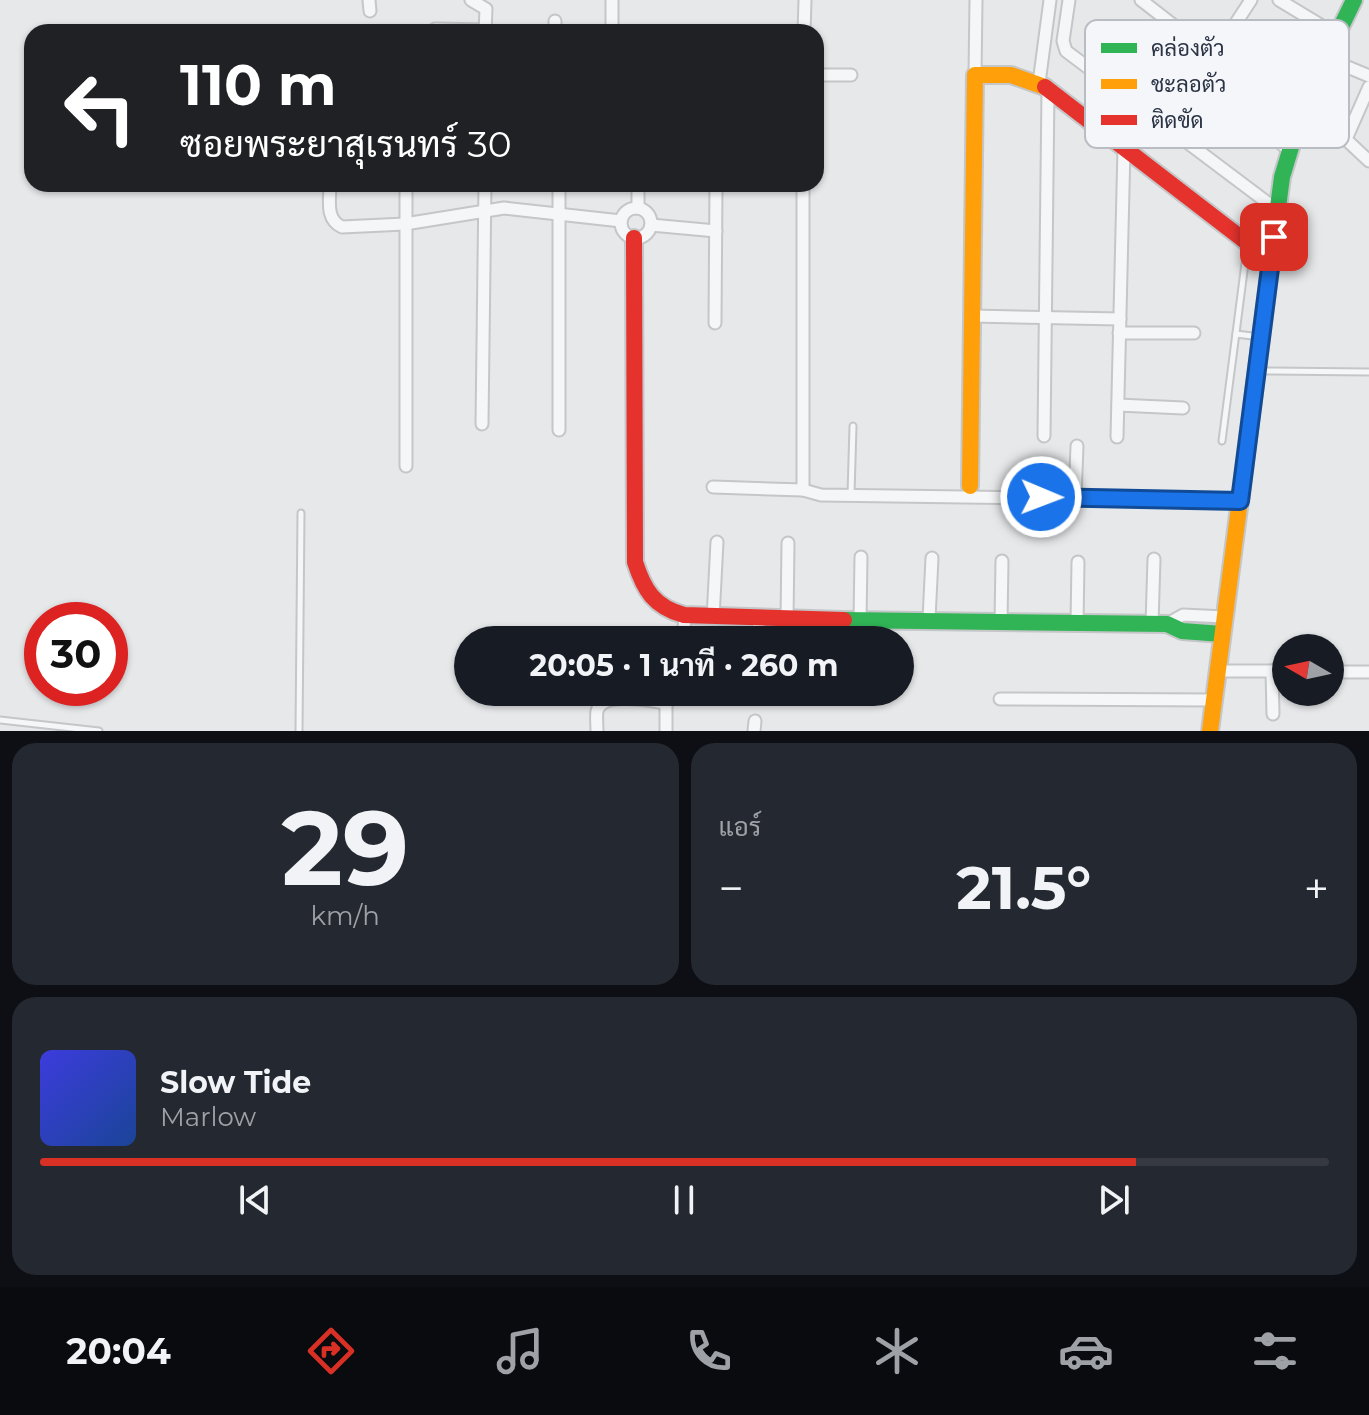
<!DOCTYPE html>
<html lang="th">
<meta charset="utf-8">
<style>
body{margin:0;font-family:Montserrat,Sarabun,sans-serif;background:#242831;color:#f1f3f6;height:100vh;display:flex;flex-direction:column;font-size:30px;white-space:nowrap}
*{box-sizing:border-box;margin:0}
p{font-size:26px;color:#9ea1a6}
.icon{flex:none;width:44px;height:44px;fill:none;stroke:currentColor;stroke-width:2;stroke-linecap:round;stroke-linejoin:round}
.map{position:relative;height:731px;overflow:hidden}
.sheet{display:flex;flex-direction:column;gap:12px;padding:12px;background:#0d0f14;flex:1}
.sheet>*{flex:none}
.hud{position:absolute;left:24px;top:24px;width:800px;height:168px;border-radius:24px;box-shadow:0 2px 6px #0004;background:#202124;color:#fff;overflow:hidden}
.needle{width:52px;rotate:279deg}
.fabs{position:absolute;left:1272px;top:634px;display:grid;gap:16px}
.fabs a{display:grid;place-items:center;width:72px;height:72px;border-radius:50%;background:#171b24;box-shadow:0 2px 6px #0004;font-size:40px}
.speed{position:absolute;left:24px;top:602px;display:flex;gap:16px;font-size:40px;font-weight:700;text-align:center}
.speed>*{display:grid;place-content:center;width:104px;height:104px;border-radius:50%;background:#171b24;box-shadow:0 2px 6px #0004;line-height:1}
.speed .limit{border:12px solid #d22;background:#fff;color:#111}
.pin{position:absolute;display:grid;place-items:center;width:68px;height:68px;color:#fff;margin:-34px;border-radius:16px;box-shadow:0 4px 12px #0006}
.me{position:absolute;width:88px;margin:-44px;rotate:91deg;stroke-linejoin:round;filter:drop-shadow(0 0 6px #0008)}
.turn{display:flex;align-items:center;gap:28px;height:168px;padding:0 24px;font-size:36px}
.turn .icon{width:104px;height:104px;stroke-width:2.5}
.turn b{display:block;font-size:56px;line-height:68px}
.big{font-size:60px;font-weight:700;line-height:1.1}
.sheet .tile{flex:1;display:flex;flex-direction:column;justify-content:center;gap:12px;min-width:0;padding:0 28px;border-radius:24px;background:#242831}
.sheet .dial{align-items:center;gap:0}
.dial b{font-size:104px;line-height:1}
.song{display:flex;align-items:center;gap:24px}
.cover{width:96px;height:96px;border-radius:12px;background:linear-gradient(135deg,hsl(240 70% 55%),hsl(220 70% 35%))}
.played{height:8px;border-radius:4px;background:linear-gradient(90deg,#d93025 85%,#363941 85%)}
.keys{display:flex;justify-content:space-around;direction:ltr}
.heat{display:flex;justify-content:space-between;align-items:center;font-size:44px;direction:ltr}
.sheet .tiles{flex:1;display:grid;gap:12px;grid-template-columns:1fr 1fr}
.tile:last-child{grid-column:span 2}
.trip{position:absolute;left:454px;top:626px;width:460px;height:80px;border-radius:40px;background:#171b24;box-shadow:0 2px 6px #0004;font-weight:700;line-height:80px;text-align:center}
.dock{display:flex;height:128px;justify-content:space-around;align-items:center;background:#090b0e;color:#9ea1a6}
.dock .icon{width:56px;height:56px}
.dock .on{color:#d93025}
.dock b{font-size:36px;color:#f1f3f6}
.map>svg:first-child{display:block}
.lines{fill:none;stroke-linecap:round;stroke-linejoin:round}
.lane-casing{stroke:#c4c6c8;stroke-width:9}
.street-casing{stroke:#c4c6c8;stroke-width:15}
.fast-casing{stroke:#c4c6c8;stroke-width:20}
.slow-casing{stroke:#c4c6c8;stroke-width:20}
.jam-casing{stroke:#c4c6c8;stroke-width:20}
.lane{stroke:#f5f6f7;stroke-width:5}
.street{stroke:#f5f6f7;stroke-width:11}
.fast{stroke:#30b455;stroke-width:16}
.slow{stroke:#ff9f0a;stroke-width:16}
.jam{stroke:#e5322d;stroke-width:16}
.route-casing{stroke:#114b97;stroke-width:20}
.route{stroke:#1a73e8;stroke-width:14}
.key{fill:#f4f6f9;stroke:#b8bcc3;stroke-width:2}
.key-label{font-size:22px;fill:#2b3445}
</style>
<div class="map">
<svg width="1369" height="731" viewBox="0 0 1369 731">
<rect width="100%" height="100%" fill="#e6e8ea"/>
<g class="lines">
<defs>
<g id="lane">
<path d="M1236 334 1260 337"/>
<path d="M1262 371 1369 372"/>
<path d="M1222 441 1247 248"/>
<path d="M851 494 853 426"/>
<path d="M0 720 99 731"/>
<path d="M299 731 301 513"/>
</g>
<g id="street">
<path d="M369 0 370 11"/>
<path d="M471 0 486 9 485 32"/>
<path d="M1069 0 1063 41 1066 51 1277 210"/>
<path d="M1141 0 1177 28 1173 55 1290 151"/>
<path d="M1279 0 1337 35"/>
<path d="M555 21V32"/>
<path d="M435 29 485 30"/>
<path d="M612 32V0"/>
<path d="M804 32 805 0"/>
<path d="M1230 32 1251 0"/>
<path d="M1326 58 1369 76"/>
<path d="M816 75H851"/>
<path d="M975 75 976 0"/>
<path d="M1039 83 1050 0"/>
<path d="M1305 101 1369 161"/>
<path d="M1346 139 1369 87"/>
<path d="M330 184C330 200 325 219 342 227L405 224 504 208 621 221"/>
<path d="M803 184V490"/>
<circle cx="636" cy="223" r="15"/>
<path d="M638 208V184"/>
<path d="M651 225 716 231"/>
<path d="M972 316 1120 319"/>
<path d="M715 323 716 184"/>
<path d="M1119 333H1194"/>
<path d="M1118 405 1183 408"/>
<path d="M482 424 485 184"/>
<path d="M559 430V184"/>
<path d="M1044 436 1048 90"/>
<path d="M1117 437 1124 148"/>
<path d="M406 466V184"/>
<path d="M713 487 803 490 821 495 1240 501"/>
<path d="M1075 498 1077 446"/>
<path d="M713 618 717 542"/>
<path d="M787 619 788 543"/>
<path d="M860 619 861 557"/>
<path d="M929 619 932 558"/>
<path d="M1001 622 1002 561"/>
<path d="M1077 624 1078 562"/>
<path d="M1152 624 1154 559"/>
<path d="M1167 624 1183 615 1225 617"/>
<path d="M683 640 685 617"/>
<path d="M758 640 759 619"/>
<path d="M1218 671H1286"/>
<path d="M1272 671 1273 714"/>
<path d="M1330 672H1369"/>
<path d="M757 697V692"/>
<path d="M1000 699 1214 700"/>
<path d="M597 731C597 725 596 716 597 711 603 690 650 701 666 703L680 692"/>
<path d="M666 731V703"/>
<path d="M754 731 755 721"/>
</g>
<g id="fast">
<path d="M1272 253 1282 177 1305 101 1354 0"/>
<path d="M844 620 1167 624 1182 631 1222 634"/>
</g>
<g id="slow">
<path d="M970 486 975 75H1011L1045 87"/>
<path d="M1210 731 1272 253"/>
</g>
<g id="jam">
<path d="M1045 87 1271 261"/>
<path d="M634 238 635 562C644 590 654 607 684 615L844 620"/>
</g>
</defs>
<use href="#lane" class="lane-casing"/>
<use href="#street" class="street-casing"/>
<use href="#fast" class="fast-casing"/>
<use href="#slow" class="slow-casing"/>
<use href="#jam" class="jam-casing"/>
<use href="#lane" class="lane"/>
<use href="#street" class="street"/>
<use href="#fast" class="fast"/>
<use href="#slow" class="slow"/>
<use href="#jam" class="jam"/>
</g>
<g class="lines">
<defs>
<path id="route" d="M1041 497 1240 501 1274 237"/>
</defs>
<use href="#route" class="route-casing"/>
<use href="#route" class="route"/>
</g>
<rect x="1085" y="20" width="264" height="128" rx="12" class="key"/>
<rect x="1101" y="43" width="36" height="10" fill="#30b455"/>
<rect x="1101" y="79" width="36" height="10" fill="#ff9f0a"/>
<rect x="1101" y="115" width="36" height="10" fill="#e5322d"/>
<g class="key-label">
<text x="1151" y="56">คล่องตัว</text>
<text x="1151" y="92">ชะลอตัว</text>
<text x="1151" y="128">ติดขัด</text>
</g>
</svg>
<div class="fabs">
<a><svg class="needle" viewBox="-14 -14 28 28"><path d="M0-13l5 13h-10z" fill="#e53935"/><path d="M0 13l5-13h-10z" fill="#9ea1a6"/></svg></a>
</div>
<div class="speed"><div class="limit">30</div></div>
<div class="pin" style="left:1274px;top:237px;background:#d93025"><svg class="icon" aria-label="arrive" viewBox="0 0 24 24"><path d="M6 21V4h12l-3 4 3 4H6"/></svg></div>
<svg class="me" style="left:1041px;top:497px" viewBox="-20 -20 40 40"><circle r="17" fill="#1a73e8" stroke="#fff" stroke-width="3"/><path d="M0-11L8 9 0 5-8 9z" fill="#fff"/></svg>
<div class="trip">20:05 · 1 นาที · 260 m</div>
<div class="hud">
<div class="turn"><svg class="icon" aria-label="left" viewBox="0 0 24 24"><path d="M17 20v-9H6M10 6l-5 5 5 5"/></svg><div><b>110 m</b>ซอยพระยาสุเรนทร์ 30</div></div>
</div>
</div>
<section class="sheet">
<div class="tiles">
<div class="tile dial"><b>29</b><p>km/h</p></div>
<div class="tile"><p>แอร์</p>
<div class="heat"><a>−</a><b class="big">21.5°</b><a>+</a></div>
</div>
<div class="tile">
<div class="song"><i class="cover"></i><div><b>Slow Tide</b><p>Marlow</p></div></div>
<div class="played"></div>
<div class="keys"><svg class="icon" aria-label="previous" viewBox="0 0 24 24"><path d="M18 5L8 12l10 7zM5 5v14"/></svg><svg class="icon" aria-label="pause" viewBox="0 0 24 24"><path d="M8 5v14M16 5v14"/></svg><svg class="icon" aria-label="next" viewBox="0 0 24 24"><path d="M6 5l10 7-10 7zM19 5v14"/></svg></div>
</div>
</div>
</section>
<nav class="dock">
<b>20:04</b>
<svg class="icon on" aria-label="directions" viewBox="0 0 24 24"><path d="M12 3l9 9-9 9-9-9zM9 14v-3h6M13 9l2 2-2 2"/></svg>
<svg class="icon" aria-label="music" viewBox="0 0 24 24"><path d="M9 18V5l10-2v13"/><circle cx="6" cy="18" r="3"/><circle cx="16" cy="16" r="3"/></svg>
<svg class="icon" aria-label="phone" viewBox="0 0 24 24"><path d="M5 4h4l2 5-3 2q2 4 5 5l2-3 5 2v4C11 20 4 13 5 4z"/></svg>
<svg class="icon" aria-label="climate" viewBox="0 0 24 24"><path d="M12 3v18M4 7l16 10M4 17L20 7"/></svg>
<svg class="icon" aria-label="car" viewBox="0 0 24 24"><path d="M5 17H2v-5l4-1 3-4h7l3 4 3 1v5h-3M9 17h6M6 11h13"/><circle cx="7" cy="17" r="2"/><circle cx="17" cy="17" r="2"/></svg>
<svg class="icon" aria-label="filters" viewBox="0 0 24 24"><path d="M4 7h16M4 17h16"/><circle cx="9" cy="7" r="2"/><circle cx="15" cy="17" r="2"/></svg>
</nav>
